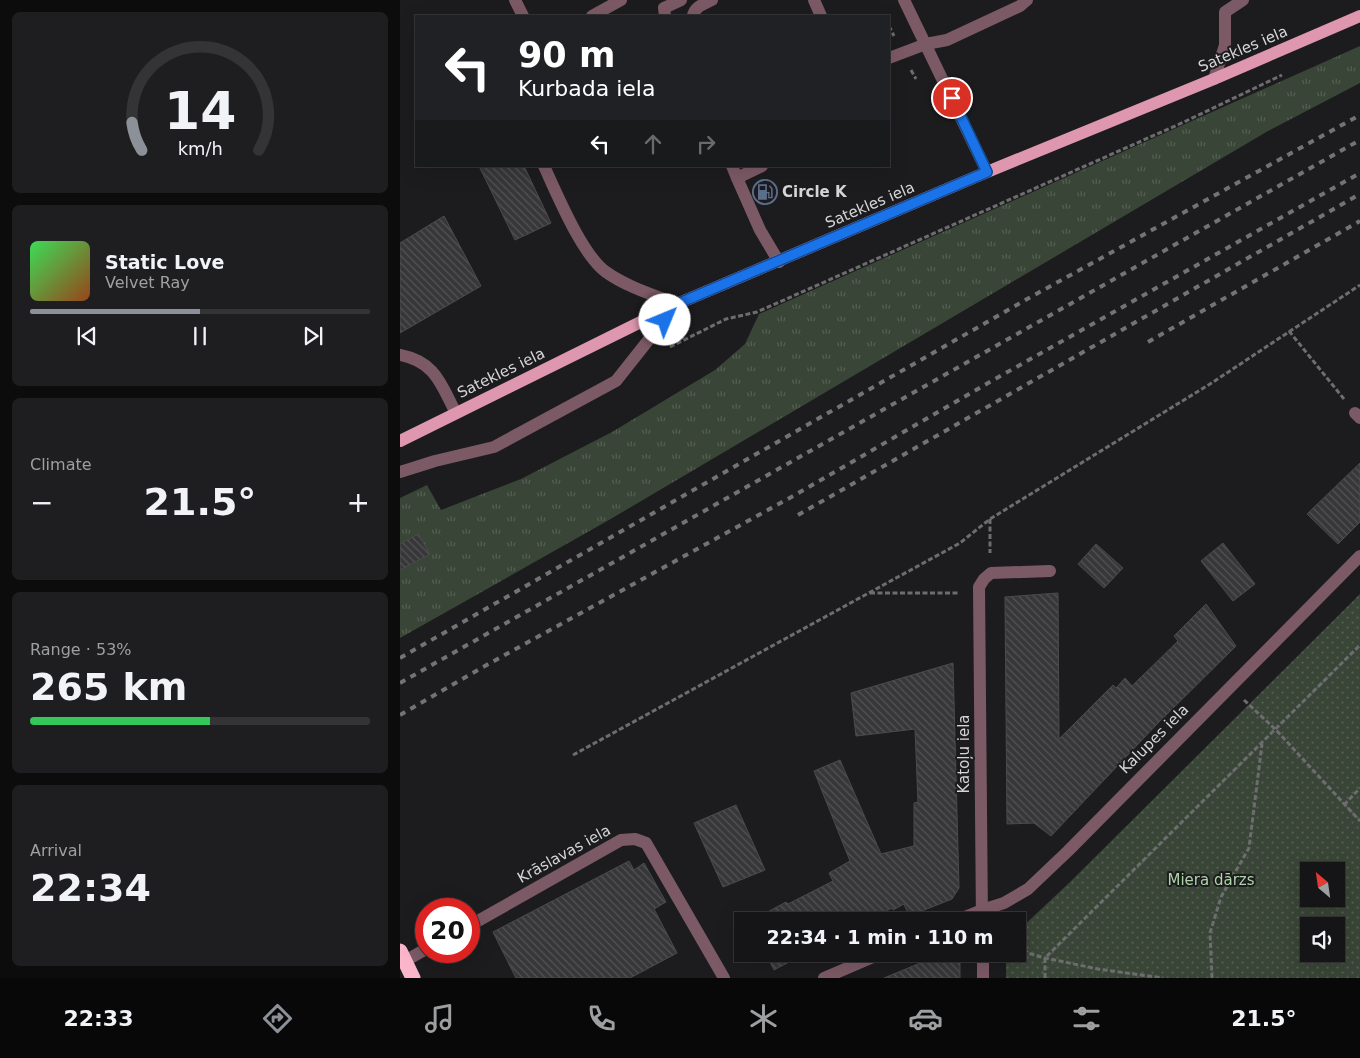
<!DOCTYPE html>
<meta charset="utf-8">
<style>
body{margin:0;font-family:"DejaVu Sans",sans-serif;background:#1e1e20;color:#f1f3f6;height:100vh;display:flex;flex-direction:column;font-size:19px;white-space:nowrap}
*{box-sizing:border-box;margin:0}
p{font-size:16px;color:#9d9fa1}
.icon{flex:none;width:28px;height:28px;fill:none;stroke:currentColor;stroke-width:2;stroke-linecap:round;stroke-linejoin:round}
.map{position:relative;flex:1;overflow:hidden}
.panel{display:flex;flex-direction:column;gap:12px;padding:12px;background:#0c0c0d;width:400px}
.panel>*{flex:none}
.banner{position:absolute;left:15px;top:15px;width:475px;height:152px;border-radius:0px;box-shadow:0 5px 20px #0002,0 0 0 1px #343436;background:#202124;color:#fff;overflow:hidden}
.needle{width:32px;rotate:331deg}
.buttons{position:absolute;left:900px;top:862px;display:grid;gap:10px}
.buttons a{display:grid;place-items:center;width:45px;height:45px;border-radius:0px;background:#151517;box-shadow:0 5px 20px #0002,0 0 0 1px #343436;font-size:25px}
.speed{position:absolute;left:15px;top:898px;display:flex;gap:10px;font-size:25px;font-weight:700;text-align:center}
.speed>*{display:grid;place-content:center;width:65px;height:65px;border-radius:50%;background:#151517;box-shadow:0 5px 20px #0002,0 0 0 1px #343436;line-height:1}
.speed .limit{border:8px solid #d22;background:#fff;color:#111}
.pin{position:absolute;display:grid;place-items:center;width:42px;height:42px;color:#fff;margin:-21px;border:2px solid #fff;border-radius:50%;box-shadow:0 1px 5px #0007}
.me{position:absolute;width:55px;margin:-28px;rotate:45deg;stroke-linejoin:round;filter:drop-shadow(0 0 4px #0008)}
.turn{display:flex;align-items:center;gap:18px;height:105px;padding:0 20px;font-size:22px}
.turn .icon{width:65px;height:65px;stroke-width:2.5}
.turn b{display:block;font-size:35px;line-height:42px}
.lanes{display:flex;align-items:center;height:48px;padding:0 20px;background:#0003;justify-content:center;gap:25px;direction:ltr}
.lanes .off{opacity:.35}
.big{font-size:38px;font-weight:700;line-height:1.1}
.panel .card{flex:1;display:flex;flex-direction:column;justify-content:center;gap:8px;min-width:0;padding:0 18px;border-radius:8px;background:#1e1e20}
.panel .dial{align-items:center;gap:0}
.dial svg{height:130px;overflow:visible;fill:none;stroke:#343436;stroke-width:7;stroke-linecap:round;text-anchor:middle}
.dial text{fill:#f1f3f6;stroke:none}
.song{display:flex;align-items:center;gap:15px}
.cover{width:60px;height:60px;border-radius:8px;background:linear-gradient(135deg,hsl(130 70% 55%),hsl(20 70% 35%))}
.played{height:5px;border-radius:2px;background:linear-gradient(90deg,#8c9099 50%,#343436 50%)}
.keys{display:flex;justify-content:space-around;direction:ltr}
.heat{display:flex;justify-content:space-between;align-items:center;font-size:28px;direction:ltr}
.charge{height:8px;border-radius:4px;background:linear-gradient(90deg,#34c759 53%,#343436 0)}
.trip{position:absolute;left:334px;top:912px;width:292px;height:50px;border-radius:0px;background:#151517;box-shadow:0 5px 20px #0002,0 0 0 1px #343436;font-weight:700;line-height:50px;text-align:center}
.menu{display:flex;height:80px;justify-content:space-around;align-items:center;background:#080809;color:#9d9fa1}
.menu .icon{width:35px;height:35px}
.menu .selected{color:#8c9099}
.menu b{font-size:22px;color:#f1f3f6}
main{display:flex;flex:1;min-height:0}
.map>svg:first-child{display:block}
.grass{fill:url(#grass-tufts)}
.park{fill:url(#park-dots);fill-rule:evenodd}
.building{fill:url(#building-back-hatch);stroke:#4a4b4d}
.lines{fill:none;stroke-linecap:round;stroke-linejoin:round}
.path{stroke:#6d6d6f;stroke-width:3;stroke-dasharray:5 2.5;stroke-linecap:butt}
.minor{stroke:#7c5a65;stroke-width:12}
.major{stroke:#de97ae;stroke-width:12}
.highway{stroke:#fbb6cc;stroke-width:15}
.rail{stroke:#737375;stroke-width:4;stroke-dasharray:6 6;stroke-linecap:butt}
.route-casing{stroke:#114b97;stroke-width:12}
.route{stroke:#1a73e8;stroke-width:9}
.labels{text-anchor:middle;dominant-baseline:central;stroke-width:4;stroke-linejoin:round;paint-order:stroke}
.street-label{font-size:15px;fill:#d5d5d7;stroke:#1c1c1f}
.poi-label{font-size:15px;font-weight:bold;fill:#d5d5d7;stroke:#1c1c1f;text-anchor:start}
.park-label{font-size:15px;fill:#add4a6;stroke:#1c1c1f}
</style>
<main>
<section class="panel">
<div class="card dial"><svg viewBox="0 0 100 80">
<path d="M14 69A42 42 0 1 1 86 69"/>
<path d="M14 69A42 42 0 0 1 8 52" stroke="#8c9099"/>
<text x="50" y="56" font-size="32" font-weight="700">14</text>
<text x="50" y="72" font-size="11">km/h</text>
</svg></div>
<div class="card">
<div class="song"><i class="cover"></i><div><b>Static Love</b><p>Velvet Ray</p></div></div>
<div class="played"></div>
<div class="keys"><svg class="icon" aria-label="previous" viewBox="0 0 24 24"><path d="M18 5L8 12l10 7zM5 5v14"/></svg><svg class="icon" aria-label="pause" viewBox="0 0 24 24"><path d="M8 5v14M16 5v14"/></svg><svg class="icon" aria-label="next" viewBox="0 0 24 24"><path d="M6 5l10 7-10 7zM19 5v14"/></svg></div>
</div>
<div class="card"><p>Climate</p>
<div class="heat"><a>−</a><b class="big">21.5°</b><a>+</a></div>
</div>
<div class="card"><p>Range · 53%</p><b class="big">265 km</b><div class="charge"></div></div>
<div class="card"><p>Arrival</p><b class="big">22:34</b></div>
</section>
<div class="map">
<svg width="960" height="978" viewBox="0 0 960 978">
<defs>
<pattern id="grass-tufts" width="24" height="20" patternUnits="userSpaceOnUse" patternTransform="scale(1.25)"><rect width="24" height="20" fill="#394536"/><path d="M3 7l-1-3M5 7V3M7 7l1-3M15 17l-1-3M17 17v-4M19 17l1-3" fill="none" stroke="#555f52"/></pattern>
<pattern id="park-dots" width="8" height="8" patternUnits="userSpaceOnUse" patternTransform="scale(1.25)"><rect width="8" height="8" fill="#394536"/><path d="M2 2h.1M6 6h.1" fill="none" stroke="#555f52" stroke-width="1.8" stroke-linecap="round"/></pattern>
<pattern id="building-back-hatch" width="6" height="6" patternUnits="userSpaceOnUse" patternTransform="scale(1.25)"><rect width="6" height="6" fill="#37373a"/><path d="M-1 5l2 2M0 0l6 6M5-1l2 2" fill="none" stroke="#535356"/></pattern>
</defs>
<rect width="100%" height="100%" fill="#1c1c1f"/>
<path class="grass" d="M960 46V83L868 131 209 520 0 638V498L27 485 41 510 121 479 212 432 315 370 345 344 359 314Z"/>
<path class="park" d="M960 594V978H606V954H618V931L669 883ZM909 871H936V899H909ZM909 926H936V954H909Z"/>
<g class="building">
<path d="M79 166H124L151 223 115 240Z"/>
<path d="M44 216 81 286 0 333V243Z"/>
<path d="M960 463V522L938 544 907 514Z"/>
<path d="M18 534 30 554 0 570V544Z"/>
<path d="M823 543 855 584 833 601 801 561Z"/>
<path d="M696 544 723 568 704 588 678 564Z"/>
<path d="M658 593 659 739 713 685 716 688 725 678 732 686 778 641 774 636 806 604 836 646 758 723 651 836 634 823 607 824 605 597Z"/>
<path d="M553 663 559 888 552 899 509 916 504 904 493 910 492 908 467 921H351L386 902 388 904 433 881 429 873 450 861 414 771 440 760 481 854 514 846V803L518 802 515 729 456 736 451 693Z"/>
<path d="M336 805 365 870 323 887 294 823Z"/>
<path d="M229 861 234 870 244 863 266 902 254 909 277 953 230 978H116L93 932Z"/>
<path d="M366 954H404L374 970Z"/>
<path d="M542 954H560V978H484Z"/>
</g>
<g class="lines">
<g class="path">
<path d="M489 26 494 36"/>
<path d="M511 70 516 79"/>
<path d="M889 331 944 399"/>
<path d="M270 347 326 319 357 312 784 122 882 75"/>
<path d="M590 519V553"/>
<path d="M470 593H559"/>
<path d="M844 700 876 730 960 821"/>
<path d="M173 755 560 543 590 519 810 384 960 285"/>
<path d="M944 805 960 788"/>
<path d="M618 944 628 953 645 958 698 969 763 978"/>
<path d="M645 978V958L960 645"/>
<path d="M812 978 810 933 821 897 849 848 862 744"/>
</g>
<g class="minor">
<path d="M115 0 123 16"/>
<path d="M414 0 421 16"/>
<path d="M504 0 587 172"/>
<path d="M192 16 221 0"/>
<path d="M265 16 264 8 281 0"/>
<path d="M293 16C294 7 304 4 312 0"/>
<path d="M489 58 526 44 547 40 620 6 627 0"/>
<path d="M814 79 825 45V12L843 0"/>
<path d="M332 166 337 178 362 166"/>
<path d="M337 178 360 230 379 262"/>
<path d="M0 355C36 362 41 385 56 413"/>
<path d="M955 413 960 418"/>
<path d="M0 472 35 461 94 447 216 381 277 304C254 295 227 287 206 272 182 255 157 194 144 166"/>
<path d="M555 921 582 910 604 903 628 889 668 851 960 556"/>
<path d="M582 921 579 587 584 579 591 573 650 571"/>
<path d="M69 926 221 840 235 839 246 843 324 978"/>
<path d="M583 954V978"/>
<path d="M5 961 26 949"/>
<path d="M424 978 480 954"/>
</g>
<path class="major" d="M0 441 277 304 587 172 814 79 960 16"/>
<path class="highway" d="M0 951 13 978"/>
<g class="rail">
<path d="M748 342 960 221"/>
<path d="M398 515 960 194"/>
<path d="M0 658 629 298 960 115"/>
<path d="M0 683 960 140"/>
<path d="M0 715 83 667 395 495 588 383 960 173"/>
</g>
</g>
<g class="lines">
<defs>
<path id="route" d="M265 320 277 304 587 172 552 98"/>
</defs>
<use href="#route" class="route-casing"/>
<use href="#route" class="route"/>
</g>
<defs>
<symbol id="fuel-ring" viewBox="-11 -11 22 22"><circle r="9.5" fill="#1c1c1f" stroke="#5c6f8a" stroke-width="1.5"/><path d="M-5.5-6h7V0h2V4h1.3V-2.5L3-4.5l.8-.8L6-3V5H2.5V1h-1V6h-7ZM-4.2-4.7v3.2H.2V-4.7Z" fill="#5c6f8a"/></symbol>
</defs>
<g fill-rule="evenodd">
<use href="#fuel-ring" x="351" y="178" width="28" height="28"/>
</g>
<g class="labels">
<g class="street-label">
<text transform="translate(843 49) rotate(-23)">Satekles iela</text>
<text transform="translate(470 205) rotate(-23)">Satekles iela</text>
<text transform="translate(101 373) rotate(-26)">Satekles iela</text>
<text transform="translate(754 739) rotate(-45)">Kalupes iela</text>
<text transform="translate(564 754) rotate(-90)">Katoļu iela</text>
<text transform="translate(164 854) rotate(-29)">Krāslavas iela</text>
</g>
<g class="poi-label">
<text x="382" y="192">Circle K</text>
</g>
<g class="park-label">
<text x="811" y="880">Miera dārzs</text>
</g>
</g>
</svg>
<div class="buttons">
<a><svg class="needle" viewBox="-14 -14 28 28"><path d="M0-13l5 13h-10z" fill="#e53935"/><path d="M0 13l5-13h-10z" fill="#9d9fa1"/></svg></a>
<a><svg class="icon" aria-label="sound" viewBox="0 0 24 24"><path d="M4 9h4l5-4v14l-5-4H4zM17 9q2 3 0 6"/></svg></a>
</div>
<div class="speed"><div class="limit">20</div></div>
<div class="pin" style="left:552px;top:98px;background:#d93025"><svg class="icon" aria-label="arrive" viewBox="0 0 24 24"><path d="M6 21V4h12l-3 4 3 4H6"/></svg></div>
<svg class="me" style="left:265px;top:320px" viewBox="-20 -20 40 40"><circle r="19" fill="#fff"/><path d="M0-13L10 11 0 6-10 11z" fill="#1a73e8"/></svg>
<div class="trip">22:34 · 1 min · 110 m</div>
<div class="banner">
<div class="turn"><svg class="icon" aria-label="left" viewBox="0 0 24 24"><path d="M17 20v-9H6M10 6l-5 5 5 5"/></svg><div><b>90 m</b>Kurbada iela</div></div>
<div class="lanes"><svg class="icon" aria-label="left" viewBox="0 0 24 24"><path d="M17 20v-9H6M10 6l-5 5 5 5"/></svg><svg class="icon off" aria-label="ahead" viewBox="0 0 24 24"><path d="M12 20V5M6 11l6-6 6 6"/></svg><svg class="icon off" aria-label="right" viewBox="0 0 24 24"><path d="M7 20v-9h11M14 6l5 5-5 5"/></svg></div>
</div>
</div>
</main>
<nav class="menu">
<b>22:33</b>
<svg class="icon selected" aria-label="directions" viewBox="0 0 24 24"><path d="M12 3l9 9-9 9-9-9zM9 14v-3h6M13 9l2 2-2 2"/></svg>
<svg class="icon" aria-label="music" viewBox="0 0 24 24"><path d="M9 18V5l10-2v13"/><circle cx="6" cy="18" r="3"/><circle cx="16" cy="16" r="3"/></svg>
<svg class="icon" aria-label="phone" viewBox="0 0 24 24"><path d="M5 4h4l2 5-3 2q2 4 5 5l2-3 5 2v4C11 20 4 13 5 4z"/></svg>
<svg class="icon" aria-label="climate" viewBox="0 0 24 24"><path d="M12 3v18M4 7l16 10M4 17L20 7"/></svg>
<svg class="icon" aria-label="car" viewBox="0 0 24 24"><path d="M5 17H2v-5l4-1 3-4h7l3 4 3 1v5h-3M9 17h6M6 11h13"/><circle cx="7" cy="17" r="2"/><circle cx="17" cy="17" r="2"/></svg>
<svg class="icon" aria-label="filters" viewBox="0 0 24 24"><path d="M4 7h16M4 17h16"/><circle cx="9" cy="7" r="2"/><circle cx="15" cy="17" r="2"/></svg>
<b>21.5°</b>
</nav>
